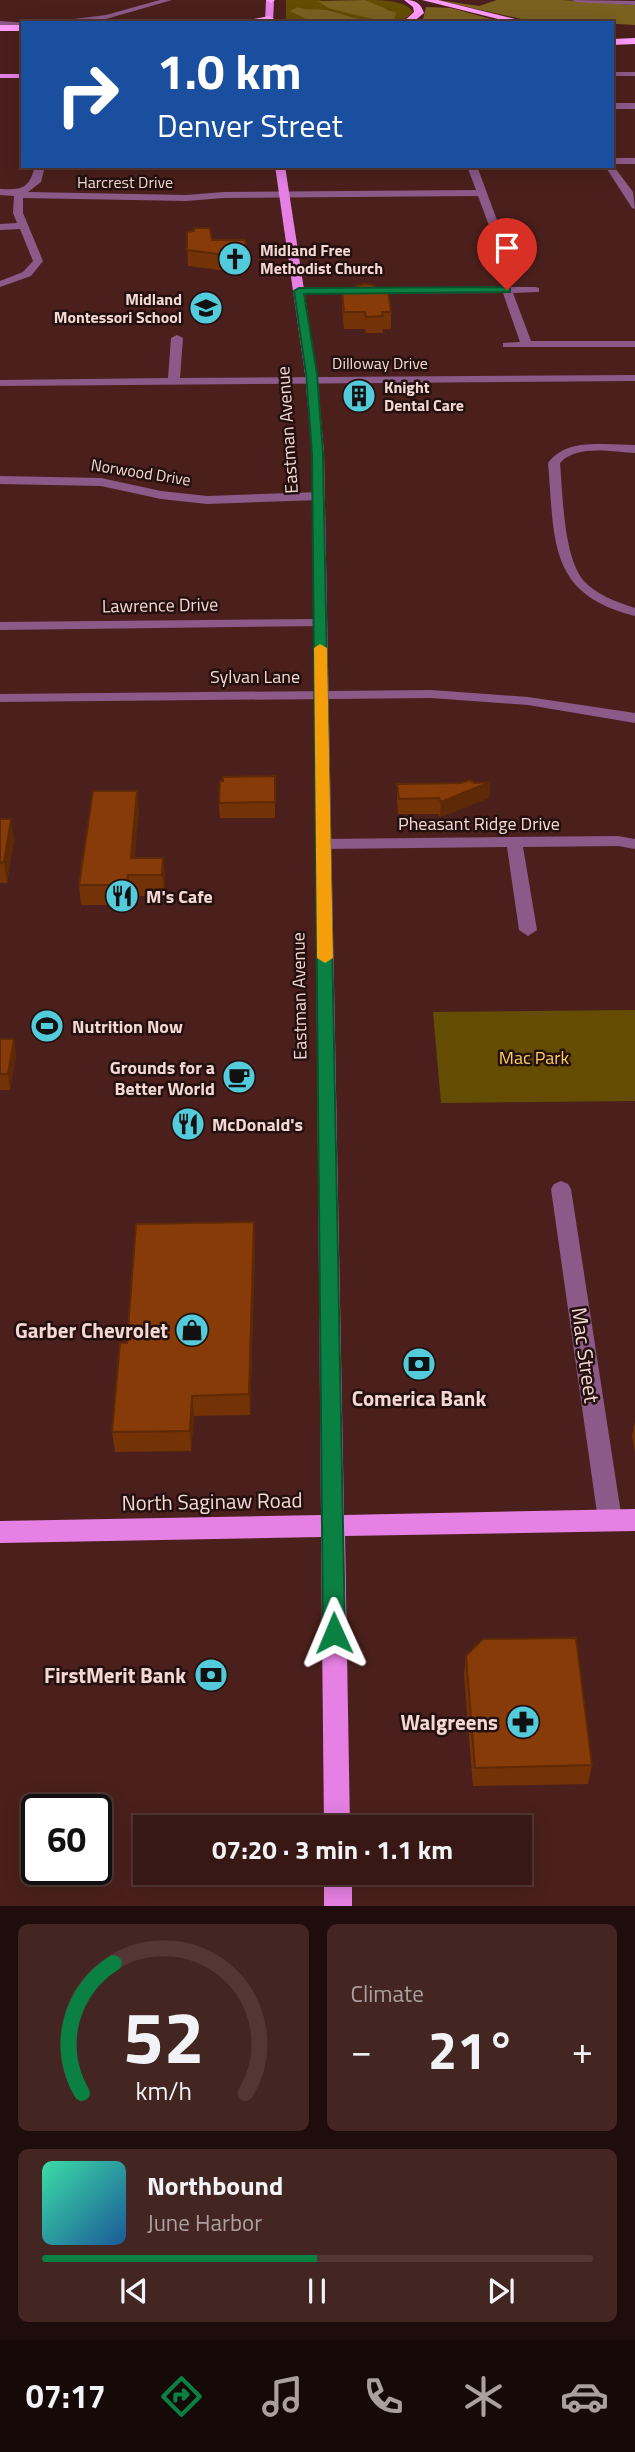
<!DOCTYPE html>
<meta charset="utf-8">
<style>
body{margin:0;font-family:"Titillium Web",sans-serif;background:#432522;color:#f1f3f6;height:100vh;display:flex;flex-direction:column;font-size:26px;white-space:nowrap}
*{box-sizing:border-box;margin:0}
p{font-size:23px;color:#aba0a0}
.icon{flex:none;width:38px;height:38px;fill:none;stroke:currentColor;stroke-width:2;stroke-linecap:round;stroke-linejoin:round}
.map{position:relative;height:1906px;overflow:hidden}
.side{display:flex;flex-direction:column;gap:18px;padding:18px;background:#1f0d0c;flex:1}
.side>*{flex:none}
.banner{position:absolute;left:21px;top:21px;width:593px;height:147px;border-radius:0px;box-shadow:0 4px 18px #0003,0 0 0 2px #523734;background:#1a4fa0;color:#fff;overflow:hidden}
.speed{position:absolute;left:21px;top:1794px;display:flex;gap:14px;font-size:35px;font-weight:700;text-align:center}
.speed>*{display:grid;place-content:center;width:91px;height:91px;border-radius:50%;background:#381815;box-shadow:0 4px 18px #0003,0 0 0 2px #523734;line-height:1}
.speed .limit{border:4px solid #111;border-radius:10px;background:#fff;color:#111}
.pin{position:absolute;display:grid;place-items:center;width:60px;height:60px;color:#fff;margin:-72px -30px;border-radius:50% 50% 50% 0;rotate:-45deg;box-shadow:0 0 7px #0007}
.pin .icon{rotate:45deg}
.me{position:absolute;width:77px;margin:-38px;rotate:359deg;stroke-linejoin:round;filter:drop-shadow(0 0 5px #0008)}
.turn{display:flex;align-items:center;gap:24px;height:147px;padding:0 21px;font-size:32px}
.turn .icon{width:91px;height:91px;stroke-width:2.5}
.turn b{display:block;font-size:49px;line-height:60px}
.big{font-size:52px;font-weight:700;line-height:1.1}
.side .tile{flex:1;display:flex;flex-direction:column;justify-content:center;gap:10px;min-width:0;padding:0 24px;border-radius:10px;background:#432522}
.side .dial{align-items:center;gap:0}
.dial svg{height:182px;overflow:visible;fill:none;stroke:#523734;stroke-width:7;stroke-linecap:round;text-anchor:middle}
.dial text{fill:#f1f3f6;stroke:none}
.song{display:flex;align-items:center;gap:21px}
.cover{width:84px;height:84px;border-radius:10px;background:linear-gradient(135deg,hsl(160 70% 55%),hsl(210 70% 35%))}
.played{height:7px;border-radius:4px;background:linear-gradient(90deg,#0b8043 50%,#523734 50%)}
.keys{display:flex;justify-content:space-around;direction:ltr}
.heat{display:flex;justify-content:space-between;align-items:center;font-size:38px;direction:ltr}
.side .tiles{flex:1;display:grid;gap:18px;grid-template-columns:1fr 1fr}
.tile:last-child{grid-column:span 2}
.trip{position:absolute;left:133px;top:1815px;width:399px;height:70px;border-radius:0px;background:#381815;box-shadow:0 4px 18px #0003,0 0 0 2px #523734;font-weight:700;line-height:70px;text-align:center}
.dock{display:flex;height:112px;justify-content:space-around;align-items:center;background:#160a08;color:#aba0a0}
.dock .icon{width:49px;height:49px}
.dock .current{color:#0b8043}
.dock b{font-size:32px;color:#f1f3f6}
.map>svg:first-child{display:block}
.green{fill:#644d03}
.forest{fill:#7a6120}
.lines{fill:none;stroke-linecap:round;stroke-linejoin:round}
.minor{fill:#8b5a89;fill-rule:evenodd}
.major{fill:#e680e4;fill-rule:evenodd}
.highway{fill:#fe9cfb;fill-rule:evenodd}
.wall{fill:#733307}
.shaded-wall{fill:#5e2906}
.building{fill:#863b08;stroke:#5e2906;stroke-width:2}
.route{fill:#0b8043;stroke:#07532c;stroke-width:2}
.slow{fill:#f59e0b}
.labels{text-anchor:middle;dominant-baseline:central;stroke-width:5;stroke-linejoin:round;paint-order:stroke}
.far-street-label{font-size:16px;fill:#f5d8d3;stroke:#24110f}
.far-poi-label{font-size:16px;font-weight:bold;fill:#f5d8d3;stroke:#24110f;text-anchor:start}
.street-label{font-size:18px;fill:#f5d8d3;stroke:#24110f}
.poi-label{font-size:18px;font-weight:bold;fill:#f5d8d3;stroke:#24110f;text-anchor:start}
.park-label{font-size:18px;fill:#fbce5b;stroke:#24110f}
.near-poi-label{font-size:21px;font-weight:bold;fill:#f5d8d3;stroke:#24110f;text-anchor:end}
.near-street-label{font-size:21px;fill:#f5d8d3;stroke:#24110f}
</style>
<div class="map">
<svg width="635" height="1906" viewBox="0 0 635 1906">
<rect width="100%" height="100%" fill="#4b201c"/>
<g class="green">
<path d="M286 0H319L374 18C357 22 344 13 328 10 317 9 308 11 298 7L293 12 307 18 308 21 286 23Z"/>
<path d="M365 0C381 0 406 0 413 12L404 20 387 23 394 20 391 10 378 7Z"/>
<path d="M635 1010V1101L441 1103 433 1012Z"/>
</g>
<g class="forest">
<path d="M365 0 396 13 394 20 387 23H295L308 20 290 11 298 7C308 11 317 8 327 10 343 13 356 21 372 19L328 8 318 1Z"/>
<path d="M437 0 479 6 497 0H562L635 5V25L546 20 539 23Z"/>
<path d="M426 7 451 8 506 23H428L423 19Z"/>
</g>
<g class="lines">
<g class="minor">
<path d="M160 0H172L106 19 42 23 106 15Z"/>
<path d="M572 0 635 1V5L576 2Z"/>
<path d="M0 21 27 23H23V25H0Z"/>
<rect x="612" y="72" width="23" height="4"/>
<rect x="612" y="103" width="23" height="6"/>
<rect x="612" y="158" width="23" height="6"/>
<path d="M612 164 633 192 635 209 632 208 605 166Z"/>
<path d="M35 166H45L41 182 28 192 186 195 224 192 476 190 467 166H477L504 239 499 242 494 239 478 196 224 198 186 201 23 198V213L43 261 31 276 0 287V281L23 272 33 261 20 229 0 230V224L17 223 13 213 14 196 0 195V189C22 190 29 189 35 166Z"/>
<path d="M535 287 539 288V292L513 293 531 341H635V347H503V343L520 342 503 293 299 294 294 291 299 288Z"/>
<path d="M177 335 183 338 180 378 635 375V381L0 386V380L168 378 171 338Z"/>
<path d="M603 444 635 445V453C612 452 577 444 560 463 563 495 563 554 583 580 596 595 617 602 635 608V616C547 594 555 540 548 463 562 445 581 444 603 444Z"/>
<path d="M0 476 101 478 161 491 207 496 319 492 325 496 319 500 207 504 161 499 101 486 0 484Z"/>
<path d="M320 619 327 623 325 626 0 630V622Z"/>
<path d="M431 690 528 697 635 713V723L528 705 431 698 0 702V694Z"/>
<path d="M618 836 635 839V849L618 846 523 847 537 930 528 936 519 930 507 847 323 849 315 844 323 839Z"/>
<path d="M561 1181 568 1184 571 1189 622 1520 618 1527 610 1531 602 1527 598 1520 551 1189 554 1184Z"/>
</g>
<g class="major">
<path d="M266 0H274L273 23H265Z"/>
<rect x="0" y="74" width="23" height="4"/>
<path d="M275 166H285L317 374 324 453 344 1515 635 1509V1531L345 1536 350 1827H324L321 1537 0 1543V1521L321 1515 312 453 305 374Z"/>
<rect x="324" y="1872" width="28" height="34"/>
</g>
<g class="highway">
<path d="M266 0H275L271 3Z"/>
<path d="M404 0C415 0 420 2 424 13L412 23H402L414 12 413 7Z"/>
<path d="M422 0H438L531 23H514Z"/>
<path d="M269 16 274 19 272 21 233 23Z"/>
<rect x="0" y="25" width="23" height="6"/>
<path d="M635 38V44L612 45V39Z"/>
</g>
</g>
<g class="wall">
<path d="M187 232 246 253 247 269 219 270 188 266Z"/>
<path d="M355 286 375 291 391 312V329H383V333H366L365 329H344L342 308V291H355Z"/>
<path d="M275 776V818H220L219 803Z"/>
<path d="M490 782 489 798 440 817 438 814H398L397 799V784Z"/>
<path d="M139 811 134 858H163L165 878 164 896H130L129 905H81L79 885Z"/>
<path d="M0 819 14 839 7 883H0Z"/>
<path d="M0 1039 16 1055 10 1090H0Z"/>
<path d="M255 1243 250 1415 194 1416 191 1451 115 1452 112 1432 127 1343Z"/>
<path d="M635 1422V1453L632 1436Z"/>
<path d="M466 1656 592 1765 588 1784 473 1786 464 1675Z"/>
</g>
<g class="shaded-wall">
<path d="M490 782 489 798 440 817 441 802Z"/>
<path d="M137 791 139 811 133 878 131 858Z"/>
<path d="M11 819 14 839 7 883 4 862Z"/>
<path d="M163 858 165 878 164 896 162 875Z"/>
<path d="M128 875 130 896 129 905 127 885Z"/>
<path d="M14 1039 16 1055 10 1090 8 1074Z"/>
<path d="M254 1222 255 1243 250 1415 249 1394Z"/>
<path d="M192 1396 194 1416 191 1451 190 1431Z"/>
</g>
<g class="building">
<path d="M194 228H210L212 240H245L246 253 218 254 187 250V232L194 231Z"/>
<path d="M364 284 374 285 375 291 388 290 391 312H382L383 316 366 317 365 312H344L342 291H356L355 286Z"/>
<path d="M275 776V802L219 803 220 781H223V777Z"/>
<path d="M470 780 474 783 490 782 441 802 439 798 399 799 397 784 461 783Z"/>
<path d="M93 791H137L131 858H163L162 875H128L127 885H79Z"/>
<path d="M0 819H11L4 862 0 863Z"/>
<path d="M0 1039H14L8 1074H0Z"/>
<path d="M254 1222 249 1394 192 1396 190 1431 112 1432 120 1343H127L136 1224Z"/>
<path d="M576 1638 592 1765 475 1768 466 1656 483 1639Z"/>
</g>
<path class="route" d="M507 287 510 288V292L304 294 317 374 323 453 345 1633 342 1640 334 1643 326 1640 323 1633 312 453 306 374 294 291 299 288Z"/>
<path class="slow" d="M320 644 327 648 333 958 325 963 317 958 314 648Z"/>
<defs>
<symbol id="church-disc" viewBox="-11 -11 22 22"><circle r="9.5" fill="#53cbdb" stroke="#24110f"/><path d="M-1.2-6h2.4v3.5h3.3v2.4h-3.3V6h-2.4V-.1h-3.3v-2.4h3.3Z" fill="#111"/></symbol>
<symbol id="school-disc" viewBox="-11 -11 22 22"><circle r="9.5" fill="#53cbdb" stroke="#24110f"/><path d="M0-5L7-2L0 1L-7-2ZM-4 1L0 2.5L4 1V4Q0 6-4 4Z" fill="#111"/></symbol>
<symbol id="building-disc" viewBox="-11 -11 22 22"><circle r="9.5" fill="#53cbdb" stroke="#24110f"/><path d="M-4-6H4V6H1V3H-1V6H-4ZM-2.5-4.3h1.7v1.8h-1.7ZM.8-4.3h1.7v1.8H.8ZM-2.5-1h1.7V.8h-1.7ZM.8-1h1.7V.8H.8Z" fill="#111"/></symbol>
<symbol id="restaurant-disc" viewBox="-11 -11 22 22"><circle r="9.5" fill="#53cbdb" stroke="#24110f"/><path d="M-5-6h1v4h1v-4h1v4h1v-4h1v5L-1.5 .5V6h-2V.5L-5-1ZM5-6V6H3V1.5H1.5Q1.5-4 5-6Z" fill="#111"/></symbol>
<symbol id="stadium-disc" viewBox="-11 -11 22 22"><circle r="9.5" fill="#53cbdb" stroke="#24110f"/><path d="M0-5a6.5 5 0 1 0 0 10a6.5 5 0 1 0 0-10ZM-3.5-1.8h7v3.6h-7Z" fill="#111"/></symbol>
<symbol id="cafe-disc" viewBox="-11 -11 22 22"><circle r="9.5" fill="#53cbdb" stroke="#24110f"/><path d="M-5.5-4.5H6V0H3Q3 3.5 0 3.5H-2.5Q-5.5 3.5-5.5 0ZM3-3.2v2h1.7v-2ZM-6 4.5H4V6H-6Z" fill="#111"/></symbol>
<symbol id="shop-disc" viewBox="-11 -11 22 22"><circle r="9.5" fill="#53cbdb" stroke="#24110f"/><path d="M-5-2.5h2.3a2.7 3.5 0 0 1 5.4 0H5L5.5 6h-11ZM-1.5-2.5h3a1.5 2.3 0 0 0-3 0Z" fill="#111"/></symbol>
<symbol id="bank-disc" viewBox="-11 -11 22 22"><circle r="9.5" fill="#53cbdb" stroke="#24110f"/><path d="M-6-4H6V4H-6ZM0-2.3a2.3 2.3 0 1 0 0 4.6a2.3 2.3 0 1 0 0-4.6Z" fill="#111"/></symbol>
<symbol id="pharmacy-disc" viewBox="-11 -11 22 22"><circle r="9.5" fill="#53cbdb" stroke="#24110f"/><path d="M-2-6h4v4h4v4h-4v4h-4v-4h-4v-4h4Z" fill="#111"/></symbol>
</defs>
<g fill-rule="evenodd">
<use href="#church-disc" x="216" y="240" width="38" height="38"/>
<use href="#school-disc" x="187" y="289" width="38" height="38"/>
<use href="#building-disc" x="340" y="377" width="38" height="38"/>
<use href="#restaurant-disc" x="103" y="877" width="38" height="38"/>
<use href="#stadium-disc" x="28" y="1007" width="38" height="38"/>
<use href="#cafe-disc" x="220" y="1058" width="38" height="38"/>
<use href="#restaurant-disc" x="169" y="1105" width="38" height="38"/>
<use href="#shop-disc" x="173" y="1311" width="38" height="38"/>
<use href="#bank-disc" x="400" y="1345" width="38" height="38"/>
<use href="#bank-disc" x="192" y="1656" width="38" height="38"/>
<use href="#pharmacy-disc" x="504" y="1703" width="38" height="38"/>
</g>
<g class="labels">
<g class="far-street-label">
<text x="125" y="182">Harcrest Drive</text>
<text x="380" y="363">Dilloway Drive</text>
<text transform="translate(141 472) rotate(9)">Norwood Drive</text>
</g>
<g class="far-poi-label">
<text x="260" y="250">Midland Free<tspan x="260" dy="18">Methodist Church</tspan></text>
<text x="182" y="299" text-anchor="end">Midland<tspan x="182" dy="18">Montessori School</tspan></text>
<text x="384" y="387">Knight<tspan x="384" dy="18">Dental Care</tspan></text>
</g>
<g class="street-label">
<text transform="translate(287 430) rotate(-94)">Eastman Avenue</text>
<text transform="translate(160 605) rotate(-1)">Lawrence Drive</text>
<text x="255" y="676">Sylvan Lane</text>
<text x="479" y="823">Pheasant Ridge Drive</text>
<text transform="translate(299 996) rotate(-91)">Eastman Avenue</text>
</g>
<g class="poi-label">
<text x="146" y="896">M's Cafe</text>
<text x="72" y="1026">Nutrition Now</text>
<text x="215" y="1067" text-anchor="end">Grounds for a<tspan x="215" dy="21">Better World</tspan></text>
<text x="212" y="1124">McDonald's</text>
</g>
<g class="park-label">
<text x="534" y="1057">Mac Park</text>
</g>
<g class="near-poi-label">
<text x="168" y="1330">Garber Chevrolet</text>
<text x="419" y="1398" text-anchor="middle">Comerica Bank</text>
<text x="186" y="1675">FirstMerit Bank</text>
<text x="498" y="1722">Walgreens</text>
</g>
<g class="near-street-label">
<text transform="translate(586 1355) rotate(82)">Mac Street</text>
<text transform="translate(212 1501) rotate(-1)">North Saginaw Road</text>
</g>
</g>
</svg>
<div class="speed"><div class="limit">60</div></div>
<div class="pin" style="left:507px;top:290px;background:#d93025"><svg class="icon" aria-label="arrive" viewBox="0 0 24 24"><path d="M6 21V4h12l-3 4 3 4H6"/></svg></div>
<svg class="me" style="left:334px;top:1633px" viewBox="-20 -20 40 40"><path d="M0-17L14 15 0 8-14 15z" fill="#0b8043" stroke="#fff" stroke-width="4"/></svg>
<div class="trip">07:20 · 3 min · 1.1 km</div>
<div class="banner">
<div class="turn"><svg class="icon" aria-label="right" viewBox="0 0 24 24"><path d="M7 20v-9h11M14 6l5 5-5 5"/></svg><div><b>1.0 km</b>Denver Street</div></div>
</div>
</div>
<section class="side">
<div class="tiles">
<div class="tile dial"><svg viewBox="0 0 100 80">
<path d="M14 69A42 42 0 1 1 86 69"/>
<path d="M14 69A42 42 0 0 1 28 12" stroke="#0b8043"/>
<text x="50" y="56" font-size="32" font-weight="700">52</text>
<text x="50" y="72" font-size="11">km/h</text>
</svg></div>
<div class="tile"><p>Climate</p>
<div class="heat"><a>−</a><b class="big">21°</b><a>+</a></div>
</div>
<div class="tile">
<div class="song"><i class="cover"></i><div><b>Northbound</b><p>June Harbor</p></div></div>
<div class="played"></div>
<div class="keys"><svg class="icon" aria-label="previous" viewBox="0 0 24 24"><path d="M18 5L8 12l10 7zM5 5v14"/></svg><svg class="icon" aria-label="pause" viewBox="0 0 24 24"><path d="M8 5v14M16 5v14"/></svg><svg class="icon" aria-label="next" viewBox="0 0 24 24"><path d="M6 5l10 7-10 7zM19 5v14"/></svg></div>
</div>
</div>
</section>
<nav class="dock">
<b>07:17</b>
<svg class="icon current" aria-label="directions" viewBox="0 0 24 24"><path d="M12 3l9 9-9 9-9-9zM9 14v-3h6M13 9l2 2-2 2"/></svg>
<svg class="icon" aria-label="music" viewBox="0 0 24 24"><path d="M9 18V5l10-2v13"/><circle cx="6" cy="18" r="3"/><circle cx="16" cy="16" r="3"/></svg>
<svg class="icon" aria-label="phone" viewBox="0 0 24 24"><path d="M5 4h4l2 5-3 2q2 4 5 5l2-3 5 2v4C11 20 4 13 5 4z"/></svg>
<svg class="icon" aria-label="climate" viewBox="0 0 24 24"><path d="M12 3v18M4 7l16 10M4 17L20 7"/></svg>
<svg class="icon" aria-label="car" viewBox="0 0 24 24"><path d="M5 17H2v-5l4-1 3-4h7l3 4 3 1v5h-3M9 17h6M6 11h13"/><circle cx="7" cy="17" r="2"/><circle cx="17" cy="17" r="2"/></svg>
</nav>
